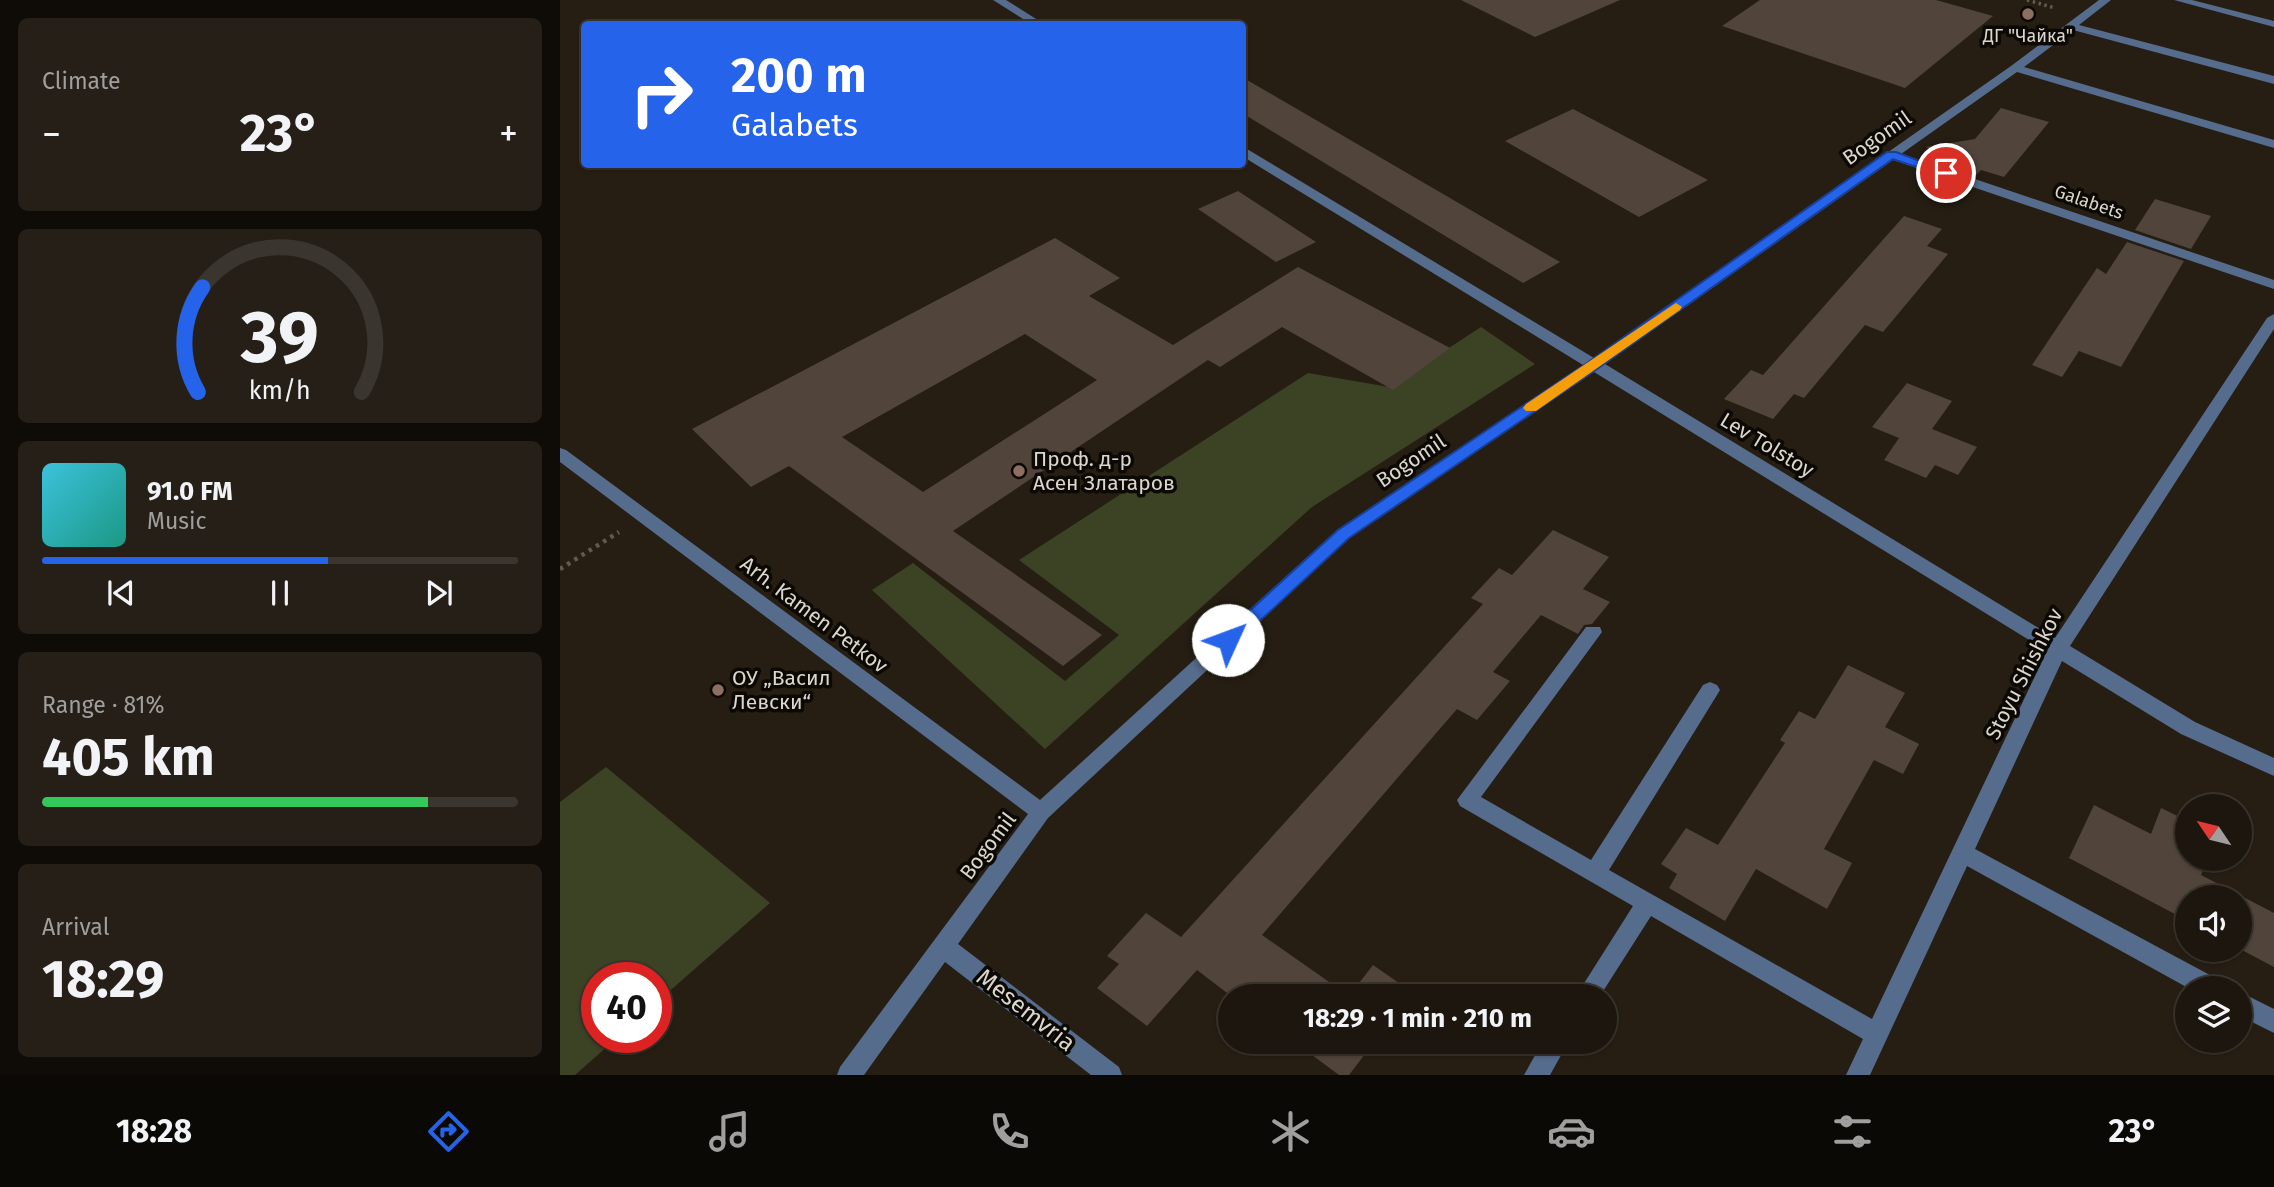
<!DOCTYPE html>
<meta charset="utf-8">
<style>
body{margin:0;font-family:"Fira Sans",sans-serif;background:#251f17;color:#f1f3f6;height:100vh;display:flex;flex-direction:column;font-size:26px;white-space:nowrap}
*{box-sizing:border-box;margin:0}
p{font-size:23px;color:#a09f9e}
.icon{flex:none;width:38px;height:38px;fill:none;stroke:currentColor;stroke-width:2;stroke-linecap:round;stroke-linejoin:round}
.map{position:relative;flex:1;overflow:hidden}
.panel{display:flex;flex-direction:column;gap:18px;padding:18px;background:#0f0c08;width:560px}
.panel>*{flex:none}
.hud{position:absolute;left:21px;top:21px;width:665px;height:147px;border-radius:7px;box-shadow:0 2px 5px #0004,0 0 0 2px #3a352e;background:#2563eb;color:#fff;overflow:hidden}
.needle{width:46px;rotate:305deg}
.controls{position:absolute;left:1615px;top:794px;display:grid;gap:14px}
.controls a{display:grid;place-items:center;width:77px;height:77px;border-radius:50%;background:#1c160e;box-shadow:0 2px 5px #0004,0 0 0 2px #3a352e;font-size:35px}
.speed{position:absolute;left:21px;top:962px;display:flex;gap:14px;font-size:35px;font-weight:700;text-align:center}
.speed>*{display:grid;place-content:center;width:91px;height:91px;border-radius:50%;background:#1c160e;box-shadow:0 2px 5px #0004,0 0 0 2px #3a352e;line-height:1}
.speed .limit{border:10px solid #d22;background:#fff;color:#111}
.pin{position:absolute;display:grid;place-items:center;width:60px;height:60px;color:#fff;margin:-30px;border:4px solid #fff;border-radius:50%;box-shadow:0 2px 7px #0007}
.me{position:absolute;width:77px;margin:-38px;rotate:47deg;stroke-linejoin:round;filter:drop-shadow(0 0 5px #0008)}
.turn{display:flex;align-items:center;gap:24px;height:147px;padding:0 35px;font-size:32px}
.turn .icon{width:91px;height:91px;stroke-width:2.5}
.turn b{display:block;font-size:49px;line-height:60px}
.big{font-size:52px;font-weight:700;line-height:1.1}
.panel .card{flex:1;display:flex;flex-direction:column;justify-content:center;gap:10px;min-width:0;padding:0 24px;border-radius:10px;background:#251f17}
.panel .dial{align-items:center;gap:0}
.dial svg{height:182px;overflow:visible;fill:none;stroke:#3a352e;stroke-width:7;stroke-linecap:round;text-anchor:middle}
.dial text{fill:#f1f3f6;stroke:none}
.song{display:flex;align-items:center;gap:21px}
.cover{width:84px;height:84px;border-radius:10px;background:linear-gradient(135deg,hsl(190 70% 55%),hsl(170 70% 35%))}
.played{height:7px;border-radius:4px;background:linear-gradient(90deg,#2563eb 60%,#3a352e 60%)}
.keys{display:flex;justify-content:space-around;direction:ltr}
.heat{display:flex;justify-content:space-between;align-items:center;font-size:38px;direction:ltr}
.charge{height:10px;border-radius:5px;background:linear-gradient(90deg,#34c759 81%,#3a352e 0)}
.trip{position:absolute;left:658px;top:984px;width:399px;height:70px;border-radius:35px;background:#1c160e;box-shadow:0 2px 5px #0004,0 0 0 2px #3a352e;font-weight:700;line-height:70px;text-align:center}
.tabs{display:flex;height:112px;justify-content:space-around;align-items:center;background:#0b0906;color:#a09f9e}
.tabs .icon{width:49px;height:49px}
.tabs .selected{color:#2563eb}
.tabs b{font-size:32px;color:#f1f3f6}
main{display:flex;flex:1;min-height:0}
.map>svg:first-child{display:block}
.green{fill:#3c4224}
.building{fill:#51443b;fill-rule:evenodd}
.lines{fill:none;stroke-linecap:round;stroke-linejoin:round}
.path-far1{stroke:#615a4f;stroke-width:3.5;stroke-dasharray:2.5 3.5;stroke-linecap:butt}
.path{stroke:#615a4f;stroke-width:4.5;stroke-dasharray:3.5 5;stroke-linecap:butt}
.minor{fill:#566c8d;fill-rule:evenodd}
.route{fill:#2563eb;stroke:#184099;stroke-width:2}
.slow{fill:#f59e0b}
.education-dot{fill:#8d6e63;stroke:#0c0905;stroke-width:2.5}
.labels{text-anchor:middle;dominant-baseline:central;stroke-width:7;stroke-linejoin:round;paint-order:stroke}
.far-poi-label{font-size:18px;fill:#dbd6ce;stroke:#0c0905}
.far-street-label{font-size:18px;fill:#dbd6ce;stroke:#0c0905}
.street-label{font-size:21px;fill:#dbd6ce;stroke:#0c0905}
.poi-label{font-size:21px;fill:#dbd6ce;stroke:#0c0905;text-anchor:start}
.near-street-label{font-size:24px;fill:#dbd6ce;stroke:#0c0905}
</style>
<main>
<section class="panel">
<div class="card"><p>Climate</p>
<div class="heat"><a>−</a><b class="big">23°</b><a>+</a></div>
</div>
<div class="card dial"><svg viewBox="0 0 100 80">
<path d="M14 69A42 42 0 1 1 86 69"/>
<path d="M14 69A42 42 0 0 1 16 23" stroke="#2563eb"/>
<text x="50" y="56" font-size="32" font-weight="700">39</text>
<text x="50" y="72" font-size="11">km/h</text>
</svg></div>
<div class="card">
<div class="song"><i class="cover"></i><div><b>91.0 FM</b><p>Music</p></div></div>
<div class="played"></div>
<div class="keys"><svg class="icon" aria-label="previous" viewBox="0 0 24 24"><path d="M18 5L8 12l10 7zM5 5v14"/></svg><svg class="icon" aria-label="pause" viewBox="0 0 24 24"><path d="M8 5v14M16 5v14"/></svg><svg class="icon" aria-label="next" viewBox="0 0 24 24"><path d="M6 5l10 7-10 7zM19 5v14"/></svg></div>
</div>
<div class="card"><p>Range · 81%</p><b class="big">405 km</b><div class="charge"></div></div>
<div class="card"><p>Arrival</p><b class="big">18:29</b></div>
</section>
<div class="map">
<svg width="1714" height="1075" viewBox="0 0 1714 1075">
<rect width="100%" height="100%" fill="#261e13"/>
<g class="green">
<path d="M921 327 975 364 752 507 485 749 312 590 353 563 505 681 559 635 459 560 748 373 829 387Z"/>
<path d="M46 767 210 903 96 1003V978H37V1038H57L15 1075H0V802Z"/>
</g>
<g class="building">
<path d="M901 0H1060L975 37Z"/>
<path d="M1200 0H1376L1433 16 1345 88 1162 26Z"/>
<path d="M682 77 1000 262 963 283 682 113Z"/>
<path d="M1441 108 1489 122 1444 177 1421 170 1416 175 1366 147 1415 139Z"/>
<path d="M1013 109 1148 180 1079 217 945 141Z"/>
<path d="M678 191 756 242 716 262 638 209Z"/>
<path d="M1595 199 1651 216 1631 249 1575 230Z"/>
<path d="M1344 216 1382 229 1367 246 1388 254 1323 332 1305 325 1244 398 1234 394 1213 419 1164 399 1191 370 1203 375Z"/>
<path d="M495 238 560 278 529 296 613 345 738 267 890 348 833 390 722 327 660 367 648 360 393 531 542 635 503 666 229 466 191 487 132 429ZM465 334 537 380 363 492 282 437Z"/>
<path d="M1567 242 1624 261 1561 367 1519 351 1502 377 1472 365 1537 268 1546 274Z"/>
<path d="M1347 383 1392 401 1372 429 1417 447 1398 475 1375 465 1366 478 1324 460 1339 438 1312 427Z"/>
<path d="M993 530 1049 557 1023 589 1050 602 1032 624 1024 625 1018 634 981 615 933 672 950 681 917 720 897 709 702 935 789 996 813 965 852 992 849 996H671L637 970 587 1026 537 988 559 964 547 956 586 913 621 937 923 604 911 598 939 568 952 575Z"/>
<path d="M1288 665 1345 693 1325 727 1359 744 1343 774 1314 760 1264 849 1292 863 1267 909 1196 869 1165 921 1109 888 1117 874 1101 864 1126 828 1158 845 1225 743 1220 740 1239 711 1255 719Z"/>
<path d="M1534 805 1591 834 1601 808 1628 821V859H1648L1641 875 1714 913V967L1680 949V898H1628V921L1509 858Z"/>
<path d="M733 1041H815L789 1075H779Z"/>
</g>
<g class="lines">
<path class="path-far1" d="M1467 0 1495 8"/>
<path class="path" d="M0 569 59 532"/>
<g class="minor">
<path d="M433 0H446L484 24H471Z"/>
<path d="M1539 0H1551L1519 25 1714 76V84L1513 30 1464 67 1714 140V148L1457 72 1341 154 1714 280V289L1333 160 1045 364 1495 638 1707 318 1714 314V329L1510 646 1635 722 1714 758V776L1621 734 1502 661 1415 849 1661 981 1664 989H1630L1407 866 1310 1075H1286L1303 1039 1091 916 1040 996H1016L1073 906 900 806 897 800 1026 627H1040L1042 632 921 797 1031 860 1143 685 1150 682 1157 685 1160 690 1157 695 1049 870 1312 1019 1487 651 1034 372 789 538 488 818 398 944 559 1067 562 1075H531L385 962 304 1075H277L280 1067 468 814 0 462V448L6 450 480 800 777 530 1023 365 682 156V146L1034 358 1451 66Z"/>
<path d="M1614 0H1632L1714 21V27Z"/>
<path d="M1680 992 1714 1009V1033L1680 1016Z"/>
<path d="M983 1041H1009L990 1075H964Z"/>
</g>
</g>
<path class="route" d="M1327 152H1336L1392 173 1386 177 1333 159 1037 369 789 538 674 645H662L659 640 662 636 778 530 1027 363Z"/>
<path class="slow" d="M1116 303 1122 307 1120 310 976 411H966L963 408 966 404Z"/>
<g class="education-dot">
<circle cx="1468" cy="14" r="7"/>
<circle cx="459" cy="471" r="7"/>
<circle cx="158" cy="690" r="7"/>
</g>
<g class="labels">
<g class="far-poi-label">
<text x="1468" y="36">ДГ "Чайка"</text>
</g>
<g class="far-street-label">
<text transform="translate(1529 202) rotate(19)">Galabets</text>
</g>
<g class="street-label">
<text transform="translate(1317 138) rotate(-35)">Bogomil</text>
<text transform="translate(1207 445) rotate(31)">Lev Tolstoy</text>
<text transform="translate(851 461) rotate(-34)">Bogomil</text>
<text transform="translate(254 615) rotate(37)">Arh. Kamen Petkov</text>
<text transform="translate(1464 674) rotate(-63)">Stoyu Shishkov</text>
<text transform="translate(428 846) rotate(-53)">Bogomil</text>
</g>
<g class="poi-label">
<text x="473" y="459">Проф. д-р<tspan x="473" dy="24">Асен Златаров</tspan></text>
<text x="172" y="678">ОУ „Васил<tspan x="172" dy="24">Левски“</tspan></text>
</g>
<g class="near-street-label">
<text transform="translate(466 1010) rotate(38)">Mesemvria</text>
</g>
</g>
</svg>
<div class="controls">
<a><svg class="needle" viewBox="-14 -14 28 28"><path d="M0-13l5 13h-10z" fill="#e53935"/><path d="M0 13l5-13h-10z" fill="#a09f9e"/></svg></a>
<a><svg class="icon" aria-label="sound" viewBox="0 0 24 24"><path d="M4 9h4l5-4v14l-5-4H4zM17 9q2 3 0 6"/></svg></a>
<a><svg class="icon" aria-label="layers" viewBox="0 0 24 24"><path d="M12 4l9 5-9 5-9-5zM3 14l9 5 9-5"/></svg></a>
</div>
<div class="speed"><div class="limit">40</div></div>
<div class="pin" style="left:1386px;top:173px;background:#d93025"><svg class="icon" aria-label="arrive" viewBox="0 0 24 24"><path d="M6 21V4h12l-3 4 3 4H6"/></svg></div>
<svg class="me" style="left:668px;top:640px" viewBox="-20 -20 40 40"><circle r="19" fill="#fff"/><path d="M0-13L10 11 0 6-10 11z" fill="#2563eb"/></svg>
<div class="trip">18:29 · 1 min · 210 m</div>
<div class="hud">
<div class="turn"><svg class="icon" aria-label="right" viewBox="0 0 24 24"><path d="M7 20v-9h11M14 6l5 5-5 5"/></svg><div><b>200 m</b>Galabets</div></div>
</div>
</div>
</main>
<nav class="tabs">
<b>18:28</b>
<svg class="icon selected" aria-label="directions" viewBox="0 0 24 24"><path d="M12 3l9 9-9 9-9-9zM9 14v-3h6M13 9l2 2-2 2"/></svg>
<svg class="icon" aria-label="music" viewBox="0 0 24 24"><path d="M9 18V5l10-2v13"/><circle cx="6" cy="18" r="3"/><circle cx="16" cy="16" r="3"/></svg>
<svg class="icon" aria-label="phone" viewBox="0 0 24 24"><path d="M5 4h4l2 5-3 2q2 4 5 5l2-3 5 2v4C11 20 4 13 5 4z"/></svg>
<svg class="icon" aria-label="climate" viewBox="0 0 24 24"><path d="M12 3v18M4 7l16 10M4 17L20 7"/></svg>
<svg class="icon" aria-label="car" viewBox="0 0 24 24"><path d="M5 17H2v-5l4-1 3-4h7l3 4 3 1v5h-3M9 17h6M6 11h13"/><circle cx="7" cy="17" r="2"/><circle cx="17" cy="17" r="2"/></svg>
<svg class="icon" aria-label="filters" viewBox="0 0 24 24"><path d="M4 7h16M4 17h16"/><circle cx="9" cy="7" r="2"/><circle cx="15" cy="17" r="2"/></svg>
<b>23°</b>
</nav>
